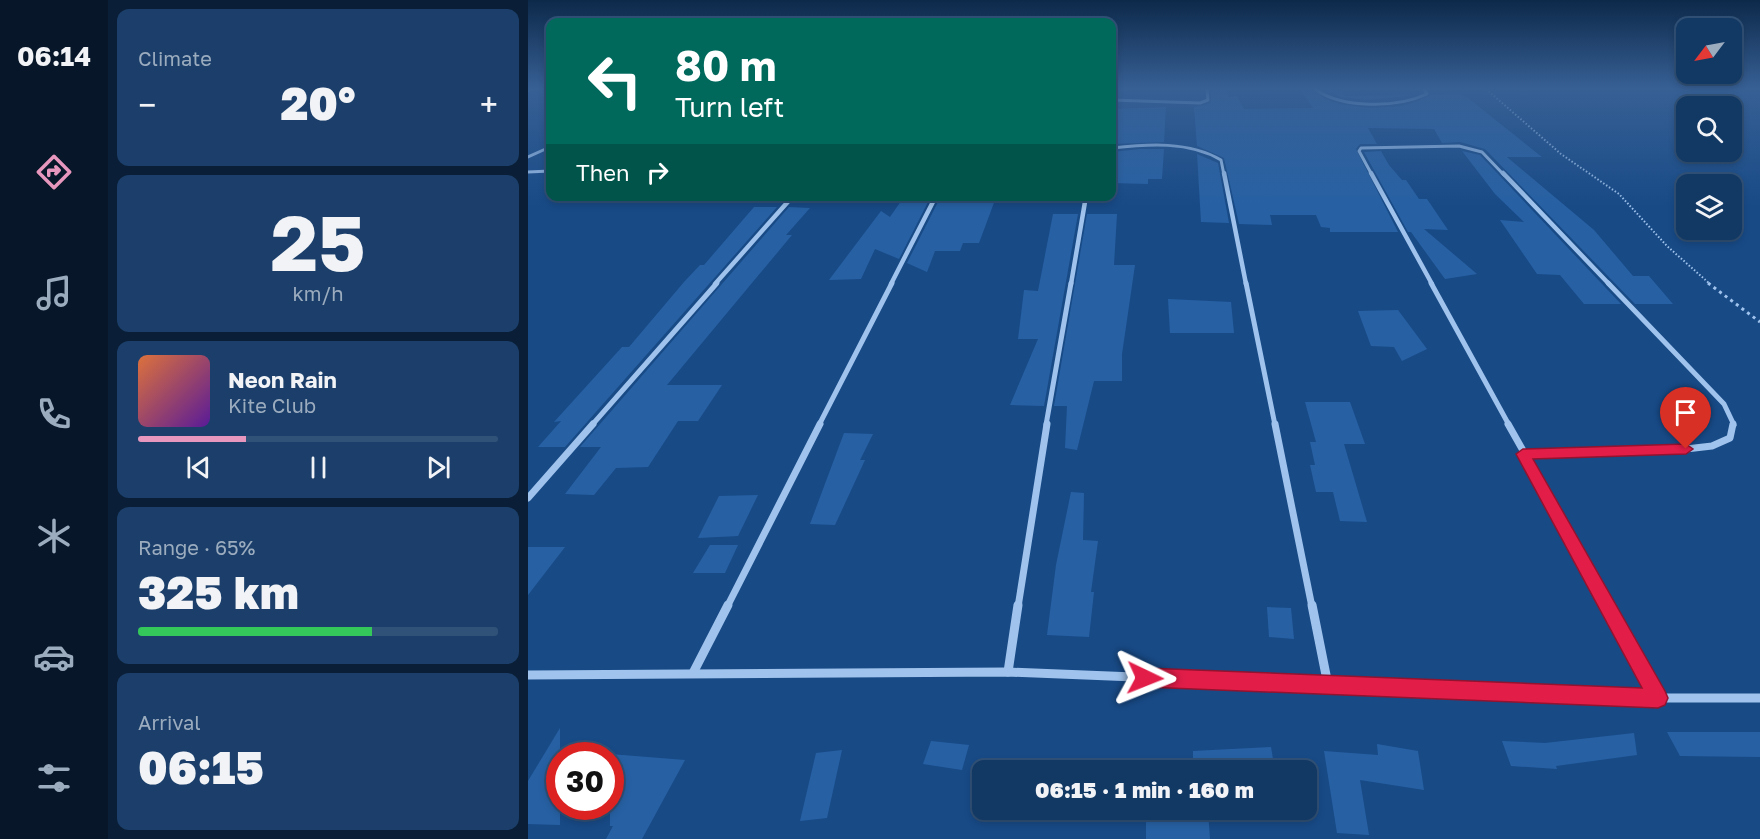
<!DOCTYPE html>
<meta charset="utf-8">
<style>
body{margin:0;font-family:"Golos Text",sans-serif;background:#1b3f6a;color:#f1f3f6;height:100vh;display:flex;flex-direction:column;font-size:22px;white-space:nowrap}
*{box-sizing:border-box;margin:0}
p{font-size:20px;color:#9cacbf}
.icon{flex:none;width:33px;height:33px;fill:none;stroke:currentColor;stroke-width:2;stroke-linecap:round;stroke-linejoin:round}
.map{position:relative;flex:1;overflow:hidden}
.drawer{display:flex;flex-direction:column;gap:9px;padding:9px;background:#0a1f37;width:420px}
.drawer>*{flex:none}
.top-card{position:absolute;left:18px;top:18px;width:570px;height:183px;border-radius:12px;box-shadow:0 3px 9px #0003,0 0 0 2px #315278;background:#00695c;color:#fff;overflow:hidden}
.needle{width:39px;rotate:238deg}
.tools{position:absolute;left:1148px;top:18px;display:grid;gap:12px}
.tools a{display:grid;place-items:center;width:66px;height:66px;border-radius:12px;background:#123864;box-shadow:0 3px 9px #0003,0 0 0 2px #315278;font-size:30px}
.speed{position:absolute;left:18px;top:742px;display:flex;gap:12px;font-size:30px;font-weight:700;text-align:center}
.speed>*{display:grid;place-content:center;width:78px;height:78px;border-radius:50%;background:#123864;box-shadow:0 3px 9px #0003,0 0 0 2px #315278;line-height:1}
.speed .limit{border:9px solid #d22;background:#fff;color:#111}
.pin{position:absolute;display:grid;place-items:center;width:51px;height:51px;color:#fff;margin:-62px -26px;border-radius:50% 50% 50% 0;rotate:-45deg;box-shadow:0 0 6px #0007}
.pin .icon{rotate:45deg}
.me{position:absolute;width:66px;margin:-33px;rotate:92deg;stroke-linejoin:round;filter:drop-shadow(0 0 4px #0008)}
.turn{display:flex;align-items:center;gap:21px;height:126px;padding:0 30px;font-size:27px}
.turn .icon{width:78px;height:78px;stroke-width:2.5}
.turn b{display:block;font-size:42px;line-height:51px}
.then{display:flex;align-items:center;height:57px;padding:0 30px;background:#0003;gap:12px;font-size:22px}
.big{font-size:45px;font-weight:800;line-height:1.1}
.drawer .widget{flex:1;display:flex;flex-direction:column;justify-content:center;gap:9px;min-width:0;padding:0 21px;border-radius:12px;background:#1b3f6a}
.drawer .dial{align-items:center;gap:0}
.dial b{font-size:78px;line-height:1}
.song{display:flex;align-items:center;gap:18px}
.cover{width:72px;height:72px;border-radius:9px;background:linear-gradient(135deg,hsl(20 70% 55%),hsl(270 70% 35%))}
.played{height:6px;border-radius:3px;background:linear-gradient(90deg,#e797bd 30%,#315278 30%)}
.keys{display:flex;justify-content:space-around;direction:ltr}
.heat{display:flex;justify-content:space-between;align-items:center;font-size:33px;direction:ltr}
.charge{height:9px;border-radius:4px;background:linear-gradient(90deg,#34c759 65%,#315278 0)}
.trip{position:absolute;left:444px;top:760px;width:345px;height:60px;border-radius:12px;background:#123864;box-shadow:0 3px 9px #0003,0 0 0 2px #315278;font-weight:800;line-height:60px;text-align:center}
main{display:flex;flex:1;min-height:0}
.dock{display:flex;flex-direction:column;width:108px;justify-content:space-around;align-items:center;background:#071628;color:#9cacbf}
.dock .icon{width:42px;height:42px}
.dock .active{color:#e797bd}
.dock b{font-size:27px;color:#f1f3f6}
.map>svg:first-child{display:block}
.building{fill:#2761a4}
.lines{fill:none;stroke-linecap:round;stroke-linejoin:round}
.path-far1{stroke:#9fc3ec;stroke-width:2;stroke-dasharray:1.5 2;stroke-linecap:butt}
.path{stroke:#9fc3ec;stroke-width:3;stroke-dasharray:3 4;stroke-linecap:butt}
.street-far4{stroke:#9fc3ec;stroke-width:3}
.street-far3{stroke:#9fc3ec;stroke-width:4.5}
.street-far2{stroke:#9fc3ec;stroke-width:5}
.street-far1{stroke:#9fc3ec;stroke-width:7}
.street{stroke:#9fc3ec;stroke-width:9}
.route{fill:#e11d48;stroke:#92132f;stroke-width:1.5}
</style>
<main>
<nav class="dock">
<b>06:14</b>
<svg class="icon active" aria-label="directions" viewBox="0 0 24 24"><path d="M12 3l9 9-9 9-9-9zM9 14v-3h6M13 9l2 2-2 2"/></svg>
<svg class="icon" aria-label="music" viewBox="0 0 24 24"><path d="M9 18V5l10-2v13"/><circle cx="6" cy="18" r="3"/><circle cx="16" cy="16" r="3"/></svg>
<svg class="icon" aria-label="phone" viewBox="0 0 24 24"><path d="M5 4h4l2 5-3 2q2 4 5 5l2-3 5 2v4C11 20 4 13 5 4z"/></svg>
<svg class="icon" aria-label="climate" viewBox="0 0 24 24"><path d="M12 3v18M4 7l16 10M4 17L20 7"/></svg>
<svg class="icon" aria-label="car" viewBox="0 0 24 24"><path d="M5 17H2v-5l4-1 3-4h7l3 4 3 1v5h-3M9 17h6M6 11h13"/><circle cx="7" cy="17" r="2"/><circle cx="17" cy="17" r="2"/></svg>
<svg class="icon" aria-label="filters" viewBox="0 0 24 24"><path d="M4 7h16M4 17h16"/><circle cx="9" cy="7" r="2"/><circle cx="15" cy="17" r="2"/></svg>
</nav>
<section class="drawer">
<div class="widget"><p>Climate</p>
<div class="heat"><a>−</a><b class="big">20°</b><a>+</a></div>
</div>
<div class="widget dial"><b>25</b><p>km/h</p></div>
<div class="widget">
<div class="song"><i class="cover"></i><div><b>Neon Rain</b><p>Kite Club</p></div></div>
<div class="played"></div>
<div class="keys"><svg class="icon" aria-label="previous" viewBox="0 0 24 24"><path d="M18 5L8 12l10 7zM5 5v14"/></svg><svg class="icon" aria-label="pause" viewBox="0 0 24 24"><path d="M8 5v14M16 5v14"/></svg><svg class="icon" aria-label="next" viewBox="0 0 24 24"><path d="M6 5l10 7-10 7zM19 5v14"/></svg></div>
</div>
<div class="widget"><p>Range · 65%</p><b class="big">325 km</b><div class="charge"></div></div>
<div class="widget"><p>Arrival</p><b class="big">06:15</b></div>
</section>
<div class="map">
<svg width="1232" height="839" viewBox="0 0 1232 839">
<rect width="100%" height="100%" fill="#184a86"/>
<g class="building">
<path d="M683 89H698L701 97 709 96 716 109 785 108 772 90 783 89 797 99 811 104 842 108 873 106 888 102 903 95 931 94 940 98 1014 157H979L1066 230 1105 276H1121L1145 304H1107L957 149 932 142 914 143 906 129 840 128 849 144H832L828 149 870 232H802V228L793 227 788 215H742L744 225 711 224 696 158 669 146 666 107 683 103Z"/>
<path d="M795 89H811L817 96 886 95 842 100 813 97Z"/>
<path d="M638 107 636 142 584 144V138H586L585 109Z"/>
<path d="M612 149H636L634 179H620V184L584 183V152Z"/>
<path d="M853 151 861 165 874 180H878L891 199H899L920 230 896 229 949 274 917 279 883 232H880L836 152Z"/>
<path d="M934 151 952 155 1093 304H1056L1032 275 1009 274 972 220 996 222 967 194Z"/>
<path d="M669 154 690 163 701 223 673 222Z"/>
<path d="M430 200H467L451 243H435L432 251H407L399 272 379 263 410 202 428 203Z"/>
<path d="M373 201 400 202 371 259 347 249 333 279 301 280 353 211 362 217Z"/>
<path d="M226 207H249L37 447H10L33 421 26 422 94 347H101L156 282 172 265H176Z"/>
<path d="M261 207 282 208 258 235H264L139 385H194L170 421H150L120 467 88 468 66 495 37 494 73 447H52Z"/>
<path d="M525 214H550L516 406 482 405 510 339H490L496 290 510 291Z"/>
<path d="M559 214H589L586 265H607L594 354V381H566L549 450 537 448 539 406H526Z"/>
<path d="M640 299 703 302 706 333H642Z"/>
<path d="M870 310 899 349 874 361 866 347 843 346 830 311Z"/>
<path d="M777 402H822L837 444H816L839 522 812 521 805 492H788L782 465H787L782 442H788Z"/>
<path d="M316 433 345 434 332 460H337L307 525 282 524Z"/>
<path d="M543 492 556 493 555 540 570 541 563 592H566L561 637 519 635 528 565Z"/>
<path d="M230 495 210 536 170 538 191 496Z"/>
<path d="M182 545H210L197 573H165Z"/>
<path d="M0 547H37L0 595Z"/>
<path d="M739 607 763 608 766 639 741 637Z"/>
<path d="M32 728V825L0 824V781Z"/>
<path d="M1139 732H1232V757L1152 756Z"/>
<path d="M1106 733 1109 755 1028 766 1029 769 983 766 974 741 1017 743Z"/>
<path d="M403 741 441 745 434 770 395 764Z"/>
<path d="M849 744 890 751 896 790 832 780 841 835 809 833 796 751 850 755Z"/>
<path d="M743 747 747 771H617L665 769V751Z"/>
<path d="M314 750 299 818 272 821 288 753Z"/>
<path d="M82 754 157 760 114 839H78L85 826H82Z"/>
<path d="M618 810H680L682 839H618Z"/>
</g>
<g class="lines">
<g class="path-far1">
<path d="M958 89 1033 154 1091 194 1139 246 1182 284"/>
<path d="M0 91 5 89"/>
</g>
<path class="path" d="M1180 283 1232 322"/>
<g class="street-far4">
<path d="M787 89C814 109 869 108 899 94L896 89"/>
<path d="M584 100 672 103 680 100 679 89"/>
<path d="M584 148C620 144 661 141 693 160L696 175"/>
<path d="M0 157 22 147"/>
<path d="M0 172 22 171"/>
<path d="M844 175 831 151 833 148 931 146 954 152 976 175"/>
</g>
<g class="street-far3">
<path d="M696 173 718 284"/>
<path d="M843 173 904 284"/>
<path d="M975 173 1081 284"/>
<path d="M187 284 265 196"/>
<path d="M363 284 408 196"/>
<path d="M543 284 558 196"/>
</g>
<g class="street-far2">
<path d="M718 283 747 425"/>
<path d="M903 283 981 425"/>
<path d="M1080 283 1196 404 1206 425"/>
<path d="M64 425 189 283"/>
<path d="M291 425 364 283"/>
<path d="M518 425 543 283"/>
</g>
<g class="street-far1">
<path d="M747 424 784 607"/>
<path d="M980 424 997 454"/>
<path d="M997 454 1080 607"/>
<path d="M997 454 1158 449 1184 446 1202 438 1205 424"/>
<path d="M0 498 65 424"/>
<path d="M199 607 292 424"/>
<path d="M490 607 519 424"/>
</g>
<g class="street">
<path d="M784 605 800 685"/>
<path d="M1079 605 1130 698"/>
<path d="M480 672 490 605"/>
<path d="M165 673 200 605"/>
<path d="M0 675 480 672 1130 698H1232"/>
</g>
</g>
<linearGradient id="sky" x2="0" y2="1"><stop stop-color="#0d294a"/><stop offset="0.43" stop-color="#376095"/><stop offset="1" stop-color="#376095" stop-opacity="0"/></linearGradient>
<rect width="1232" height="206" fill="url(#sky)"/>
<path class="route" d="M1158 444 1165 449 1158 454 1005 459 1137 691 1140 698 1137 705 1130 708 617 687 610 684 608 678 610 671 617 668 1114 688 988 454 995 449Z"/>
</svg>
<div class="tools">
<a><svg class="needle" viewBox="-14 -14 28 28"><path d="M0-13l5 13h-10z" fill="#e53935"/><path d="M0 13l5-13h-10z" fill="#9cacbf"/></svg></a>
<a><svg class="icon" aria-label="search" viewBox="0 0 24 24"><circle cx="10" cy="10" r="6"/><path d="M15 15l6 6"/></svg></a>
<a><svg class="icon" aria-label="layers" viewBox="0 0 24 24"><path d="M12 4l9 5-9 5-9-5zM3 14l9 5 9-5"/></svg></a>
</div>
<div class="speed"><div class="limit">30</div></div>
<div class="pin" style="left:1158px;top:449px;background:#d93025"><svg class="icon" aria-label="arrive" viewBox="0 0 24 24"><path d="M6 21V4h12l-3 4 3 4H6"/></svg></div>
<svg class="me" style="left:617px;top:678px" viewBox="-20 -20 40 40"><path d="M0-17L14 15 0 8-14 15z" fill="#e11d48" stroke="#fff" stroke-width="4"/></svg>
<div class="trip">06:15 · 1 min · 160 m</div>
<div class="top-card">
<div class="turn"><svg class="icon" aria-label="left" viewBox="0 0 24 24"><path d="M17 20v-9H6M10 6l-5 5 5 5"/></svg><div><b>80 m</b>Turn left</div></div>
<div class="then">Then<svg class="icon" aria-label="right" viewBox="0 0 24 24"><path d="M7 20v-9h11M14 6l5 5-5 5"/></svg></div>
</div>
</div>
</main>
